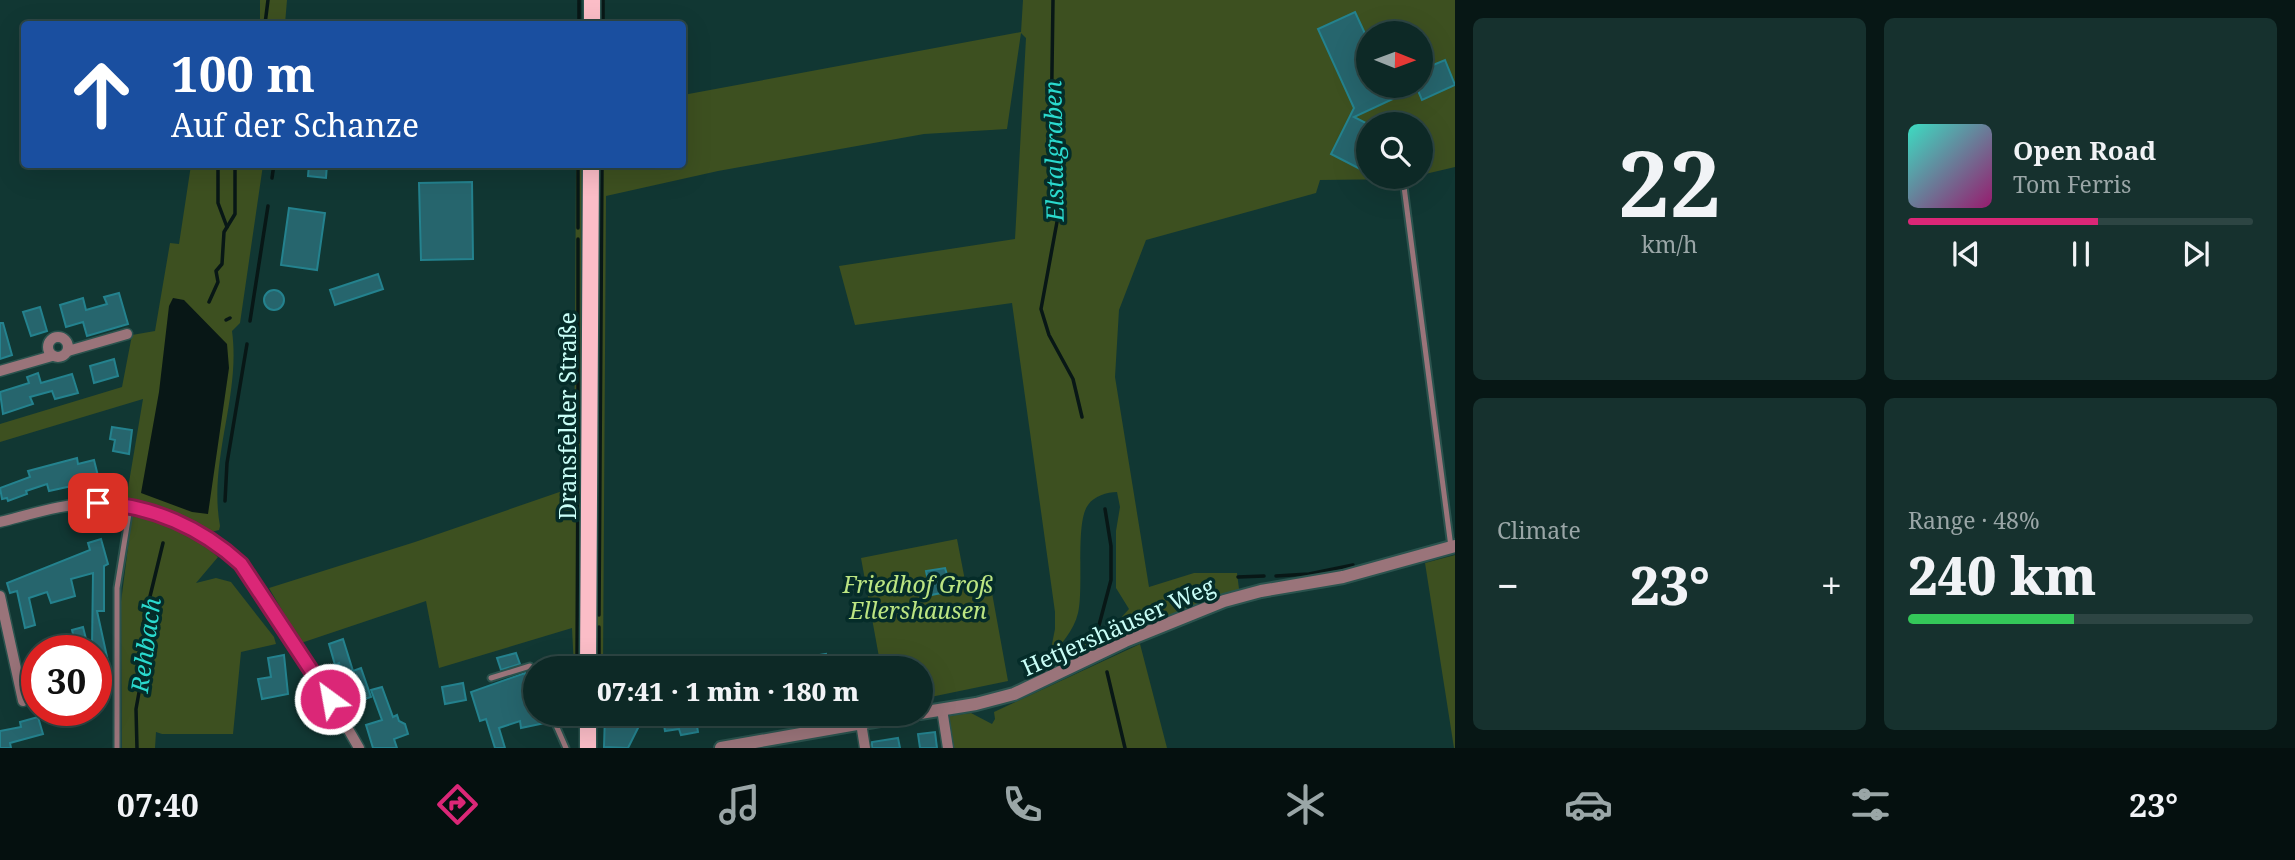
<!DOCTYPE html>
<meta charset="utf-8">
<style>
body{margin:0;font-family:"Noto Serif",serif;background:#16312e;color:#f1f3f6;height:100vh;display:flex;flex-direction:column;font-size:26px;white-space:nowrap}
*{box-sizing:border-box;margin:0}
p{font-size:23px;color:#9aa6a7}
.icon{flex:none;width:38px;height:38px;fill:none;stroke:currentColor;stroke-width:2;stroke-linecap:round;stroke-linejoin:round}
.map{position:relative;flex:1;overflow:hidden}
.details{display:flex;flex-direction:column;gap:18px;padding:18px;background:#071715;width:840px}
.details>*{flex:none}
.guide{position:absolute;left:21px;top:21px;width:665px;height:147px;border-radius:7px;box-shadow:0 7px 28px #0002,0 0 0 2px #2d4543;background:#1a4fa0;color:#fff;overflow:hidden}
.needle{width:46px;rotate:91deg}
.fabs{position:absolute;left:1356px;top:21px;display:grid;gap:14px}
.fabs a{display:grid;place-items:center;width:77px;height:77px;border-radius:50%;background:#0d2926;box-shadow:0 7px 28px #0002,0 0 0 2px #2d4543;font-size:35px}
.speed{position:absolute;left:21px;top:635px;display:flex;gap:14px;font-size:35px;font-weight:700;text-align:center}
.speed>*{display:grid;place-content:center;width:91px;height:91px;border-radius:50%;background:#0d2926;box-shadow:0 7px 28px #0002,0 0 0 2px #2d4543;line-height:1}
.speed .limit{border:10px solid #d22;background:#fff;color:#111}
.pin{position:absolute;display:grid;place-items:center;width:60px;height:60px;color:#fff;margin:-30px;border-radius:14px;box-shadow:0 4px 10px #0006}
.me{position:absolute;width:77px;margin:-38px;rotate:328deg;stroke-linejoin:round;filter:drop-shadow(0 0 5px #0008)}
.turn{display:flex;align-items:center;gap:24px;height:147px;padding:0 35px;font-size:32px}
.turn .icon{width:91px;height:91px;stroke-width:2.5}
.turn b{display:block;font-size:49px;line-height:60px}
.big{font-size:52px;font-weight:800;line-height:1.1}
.details .tile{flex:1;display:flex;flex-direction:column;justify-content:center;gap:10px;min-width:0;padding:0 24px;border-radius:10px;background:#16312e}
.details .dial{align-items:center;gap:0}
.dial b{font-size:91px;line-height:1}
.song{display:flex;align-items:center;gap:21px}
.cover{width:84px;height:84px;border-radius:10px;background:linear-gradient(135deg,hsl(170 70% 55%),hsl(320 70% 35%))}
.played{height:7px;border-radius:4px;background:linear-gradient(90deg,#db2777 55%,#2d4543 55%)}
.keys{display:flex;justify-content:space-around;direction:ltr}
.heat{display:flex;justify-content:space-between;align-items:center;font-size:38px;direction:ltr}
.charge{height:10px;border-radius:5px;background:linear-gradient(90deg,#34c759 48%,#2d4543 0)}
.details .tiles{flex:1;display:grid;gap:18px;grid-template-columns:repeat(2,1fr)}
.trip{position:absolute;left:523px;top:656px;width:410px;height:70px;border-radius:35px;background:#0d2926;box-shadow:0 7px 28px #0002,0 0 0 2px #2d4543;font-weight:800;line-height:70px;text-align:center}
.tab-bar{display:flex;height:112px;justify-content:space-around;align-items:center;background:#05100f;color:#9aa6a7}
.tab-bar .icon{width:49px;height:49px}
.tab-bar .selected{color:#db2777}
.tab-bar b{font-size:32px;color:#f1f3f6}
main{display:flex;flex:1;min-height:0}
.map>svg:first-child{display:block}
.green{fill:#3d5020;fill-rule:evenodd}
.water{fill:#081716}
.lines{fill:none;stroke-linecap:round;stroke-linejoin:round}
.stream{stroke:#081716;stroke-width:3.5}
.building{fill:#26656d;stroke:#24828e;stroke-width:2}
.service-casing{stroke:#2b534e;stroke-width:9}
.minor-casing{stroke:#2b534e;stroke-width:13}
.tertiary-casing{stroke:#2b534e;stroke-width:16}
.primary-casing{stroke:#2b534e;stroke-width:19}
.service{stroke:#9a747a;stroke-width:5}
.minor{stroke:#9a747a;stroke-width:10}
.tertiary{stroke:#9a747a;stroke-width:12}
.primary{stroke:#fbbdc7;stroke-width:16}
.route-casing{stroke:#8e194d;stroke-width:18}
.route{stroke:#db2777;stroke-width:12}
.labels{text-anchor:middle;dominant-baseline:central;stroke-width:7;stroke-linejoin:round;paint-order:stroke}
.street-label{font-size:23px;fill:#c9fef7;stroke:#052c29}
.park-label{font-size:23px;font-style:italic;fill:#bce582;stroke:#052c29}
.water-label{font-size:24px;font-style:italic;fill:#2adace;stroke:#052c29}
</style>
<main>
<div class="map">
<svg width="1455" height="748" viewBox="0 0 1455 748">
<rect width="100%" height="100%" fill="#113733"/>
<g class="green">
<path d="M260 0H287L285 24H260Z"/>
<path d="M1023 0H1455V167L1421 175V124H1368V177H1413L1403 179 1320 180 1316 193 1146 240 1119 310 1115 377 1149 587 1194 573H1237L1239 589 1157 620 1055 668 1081 644 1117 622 1129 609 1116 588V531L1120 507 1117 492C1107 492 1094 496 1088 505 1075 522 1084 588 1078 613 1074 631 1060 645 1049 659L1055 629V612L1012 303 855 325 839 266 1015 239 1026 38 1021 33 1007 129 924 134 718 171 606 196 603 668H595L598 165 682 164 683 95 1021 32ZM1368 33H1421V86H1368Z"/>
<path d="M191 165H263L240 323 232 331C241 396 208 460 220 526L219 530 211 532 176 514 126 500 143 399 0 442V424L122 387 132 335 155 331 170 243 179 244Z"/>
<path d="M576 165H584L581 668H574L572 628 439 668 426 601 301 643 269 588 415 542 574 487Z"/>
<path d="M132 516C164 522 194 534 218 557L196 583 216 578 231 582 274 637 276 644 241 652 233 734H162L156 732 155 748H122L121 602Z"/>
<path d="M957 539 968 596 992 593 1008 681 921 699 920 668H881L861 558Z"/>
<path d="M1455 555V748H1454L1425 563Z"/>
<path d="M1140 644 1167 748H954L949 716 971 713 992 724 995 719 994 712Z"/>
</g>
<path class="water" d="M173 298 184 300 227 344 229 368 208 514 192 512 141 493 159 392 169 306Z"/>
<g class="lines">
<g class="stream">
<path d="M1053 0 1051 139 1058 177 1059 211 1041 309 1049 335 1073 379 1082 417"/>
<path d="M265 24 268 0"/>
<path d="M579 24V0"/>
<path d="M603 24V0"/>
<path d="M218 164V203L227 227"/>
<path d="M272 178 274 164"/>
<path d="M578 228V164"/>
<path d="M209 302 218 282 216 271 222 264 224 232 235 214V164"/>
<path d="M226 320 230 318"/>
<path d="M250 321 268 206"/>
<path d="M578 443V239"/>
<path d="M225 501 227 463 247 344"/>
<path d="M1276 576 1309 574 1353 565"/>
<path d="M1238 577 1264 576"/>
<path d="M599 615 602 164"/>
<path d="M1098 629 1111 580V546L1105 509"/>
<path d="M577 668 578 453"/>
<path d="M599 668V627"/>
<path d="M1107 672 1125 748"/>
<path d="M577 716V714"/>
<path d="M137 748 136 709 149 637 144 621 163 543"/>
</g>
</g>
<g class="building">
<path d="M1355 12 1368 40V86H1390L1395 98 1354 117 1368 124V173L1331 154 1354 108 1318 29Z"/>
<path d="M1445 60 1455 85 1422 100 1416 86H1421V70Z"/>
<path d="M309 164H327L326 178 308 176Z"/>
<path d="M472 182 473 259 421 260 419 183Z"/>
<path d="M289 208 325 213 317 270 281 265Z"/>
<path d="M378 274 383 289 335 305 330 290Z"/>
<circle cx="274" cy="300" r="10"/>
<path d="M119 293 128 324 87 336 83 322 66 327 60 305 83 298 86 310 107 304 104 297Z"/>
<path d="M40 307 47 331 31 336 23 312Z"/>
<path d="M0 323H3L12 355 0 359Z"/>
<path d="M114 359 118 376 94 383 90 366Z"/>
<path d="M38 373 41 383 72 374 78 393 55 399 52 391 30 397 33 404 3 414 0 392 29 383 27 377Z"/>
<path d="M112 427 132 430 129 454 113 451 115 440 110 439Z"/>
<path d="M77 458 78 464 94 460 99 480 49 491 47 484 26 491 27 494 8 501 7 498 2 499 0 488 30 477 28 471Z"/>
<path d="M101 539 108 564 104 566V611H97L109 666 96 670V648L92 649 93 573 71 579 75 596 51 603 47 592 29 598 35 625 25 628 17 591 10 593 7 583 90 550 88 543Z"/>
<path d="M945 568 952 591 931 595 926 571Z"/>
<path d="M83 627 89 651H63L60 642 74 638 72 630Z"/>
<path d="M343 639 353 671 361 668 371 697 357 702 351 683 346 685 339 663 335 665 329 644Z"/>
<path d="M516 653 520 664 501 670 497 658Z"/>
<path d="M826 654 828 668H803L801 658Z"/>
<path d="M284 655 288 694 262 699 258 679 271 677 268 658Z"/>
<path d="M525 673 536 714H543L545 723 521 728 520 721 499 728 505 748H495L486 719 480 721 471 692Z"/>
<path d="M463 683 466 700 445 704 442 687Z"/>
<path d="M382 687 393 717 397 715 399 721 405 724 408 734 394 739 397 748H373L366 725 382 720 371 690Z"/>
<path d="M605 714H645L628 748 604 747Z"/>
<path d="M686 714H695L698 732 681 735 679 729 665 731 663 719Z"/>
<path d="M38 717 43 734 10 743 11 748H0V731L21 727 20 722Z"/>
<path d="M935 732 937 748H920L918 734Z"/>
<path d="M898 738 900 748H872V742Z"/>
</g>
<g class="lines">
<defs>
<g id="service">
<path d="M1403 179 1451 547"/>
<path d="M491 678 530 666 536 679"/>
<path d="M551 714 566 748"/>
<path d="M117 748V588L130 507"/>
</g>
<g id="minor">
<circle cx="58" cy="347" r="10"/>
<path d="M68 351 127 334"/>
<path d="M0 371 52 356"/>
<path d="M0 522C32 514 65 503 99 503 142 503 193 523 226 551 246 567 259 592 274 614 304 658 333 702 359 748"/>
<path d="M0 596 23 701 37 691"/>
<path d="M942 709 948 748"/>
<path d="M861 723 865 748"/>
</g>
<g id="tertiary">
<path d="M920 713 976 704 1014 694 1125 641 1224 601 1261 591 1343 577 1455 546"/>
<path d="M721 748 914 714"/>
</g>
<g id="primary">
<path d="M592 24V0"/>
<path d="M588 668 591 164"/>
<path d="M588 748V714"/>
</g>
</defs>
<use href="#service" class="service-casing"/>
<use href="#minor" class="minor-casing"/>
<use href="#tertiary" class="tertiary-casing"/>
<use href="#primary" class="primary-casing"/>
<use href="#service" class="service"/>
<use href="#minor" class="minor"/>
<use href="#tertiary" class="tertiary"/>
<use href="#primary" class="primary"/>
</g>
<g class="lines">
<defs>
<path id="route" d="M98 503C151 505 202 528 241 564L330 699"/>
</defs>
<use href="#route" class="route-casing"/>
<use href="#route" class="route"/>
</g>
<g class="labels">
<g class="street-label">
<text transform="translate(567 416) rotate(-90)">Dransfelder Straße</text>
<text transform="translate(1118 626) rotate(-24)">Hetjershäuser Weg</text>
</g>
<g class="park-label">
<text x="918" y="584">Friedhof Groß<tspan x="918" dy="26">Ellershausen</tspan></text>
</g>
<g class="water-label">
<text transform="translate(1053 151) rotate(-91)">Elstalgraben</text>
<text transform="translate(145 645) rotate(-82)">Rehbach</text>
</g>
</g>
</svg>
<div class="fabs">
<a><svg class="needle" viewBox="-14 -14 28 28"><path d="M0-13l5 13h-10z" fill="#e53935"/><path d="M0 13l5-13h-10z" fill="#9aa6a7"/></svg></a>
<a><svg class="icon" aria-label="search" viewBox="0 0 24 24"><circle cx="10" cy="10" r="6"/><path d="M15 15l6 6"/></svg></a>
</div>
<div class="speed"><div class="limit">30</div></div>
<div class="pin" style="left:98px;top:503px;background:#d93025"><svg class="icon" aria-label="arrive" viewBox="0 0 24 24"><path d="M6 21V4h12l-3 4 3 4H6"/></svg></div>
<svg class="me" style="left:330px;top:699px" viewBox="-20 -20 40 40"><circle r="17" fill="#db2777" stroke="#fff" stroke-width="3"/><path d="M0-11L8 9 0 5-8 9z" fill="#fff"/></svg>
<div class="trip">07:41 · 1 min · 180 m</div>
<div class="guide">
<div class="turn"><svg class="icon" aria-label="ahead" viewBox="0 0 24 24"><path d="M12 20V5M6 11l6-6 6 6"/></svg><div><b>100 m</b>Auf der Schanze</div></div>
</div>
</div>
<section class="details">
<div class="tiles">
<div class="tile dial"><b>22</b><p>km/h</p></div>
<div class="tile">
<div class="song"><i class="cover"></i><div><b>Open Road</b><p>Tom Ferris</p></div></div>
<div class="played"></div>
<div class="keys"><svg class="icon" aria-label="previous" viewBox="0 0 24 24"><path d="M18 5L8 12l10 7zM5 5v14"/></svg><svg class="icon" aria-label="pause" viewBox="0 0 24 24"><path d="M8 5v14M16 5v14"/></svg><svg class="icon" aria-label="next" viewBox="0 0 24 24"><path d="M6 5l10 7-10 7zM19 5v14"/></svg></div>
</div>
<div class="tile"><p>Climate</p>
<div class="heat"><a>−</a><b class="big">23°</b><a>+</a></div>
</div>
<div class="tile"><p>Range · 48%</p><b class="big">240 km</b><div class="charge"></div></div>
</div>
</section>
</main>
<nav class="tab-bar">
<b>07:40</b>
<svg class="icon selected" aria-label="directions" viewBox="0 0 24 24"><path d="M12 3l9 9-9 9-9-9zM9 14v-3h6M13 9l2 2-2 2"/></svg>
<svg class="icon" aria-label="music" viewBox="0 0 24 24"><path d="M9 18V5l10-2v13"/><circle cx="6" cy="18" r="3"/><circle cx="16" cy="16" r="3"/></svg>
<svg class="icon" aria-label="phone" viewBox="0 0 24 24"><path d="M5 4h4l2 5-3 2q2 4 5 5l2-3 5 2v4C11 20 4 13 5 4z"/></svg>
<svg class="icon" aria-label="climate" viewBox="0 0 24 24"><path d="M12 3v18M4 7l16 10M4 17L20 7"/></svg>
<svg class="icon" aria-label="car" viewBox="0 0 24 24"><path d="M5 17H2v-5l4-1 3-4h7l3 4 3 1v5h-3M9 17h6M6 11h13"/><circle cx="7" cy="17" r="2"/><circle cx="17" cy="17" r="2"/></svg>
<svg class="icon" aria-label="filters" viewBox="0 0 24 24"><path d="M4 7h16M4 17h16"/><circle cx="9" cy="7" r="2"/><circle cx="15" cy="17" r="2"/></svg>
<b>23°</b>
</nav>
